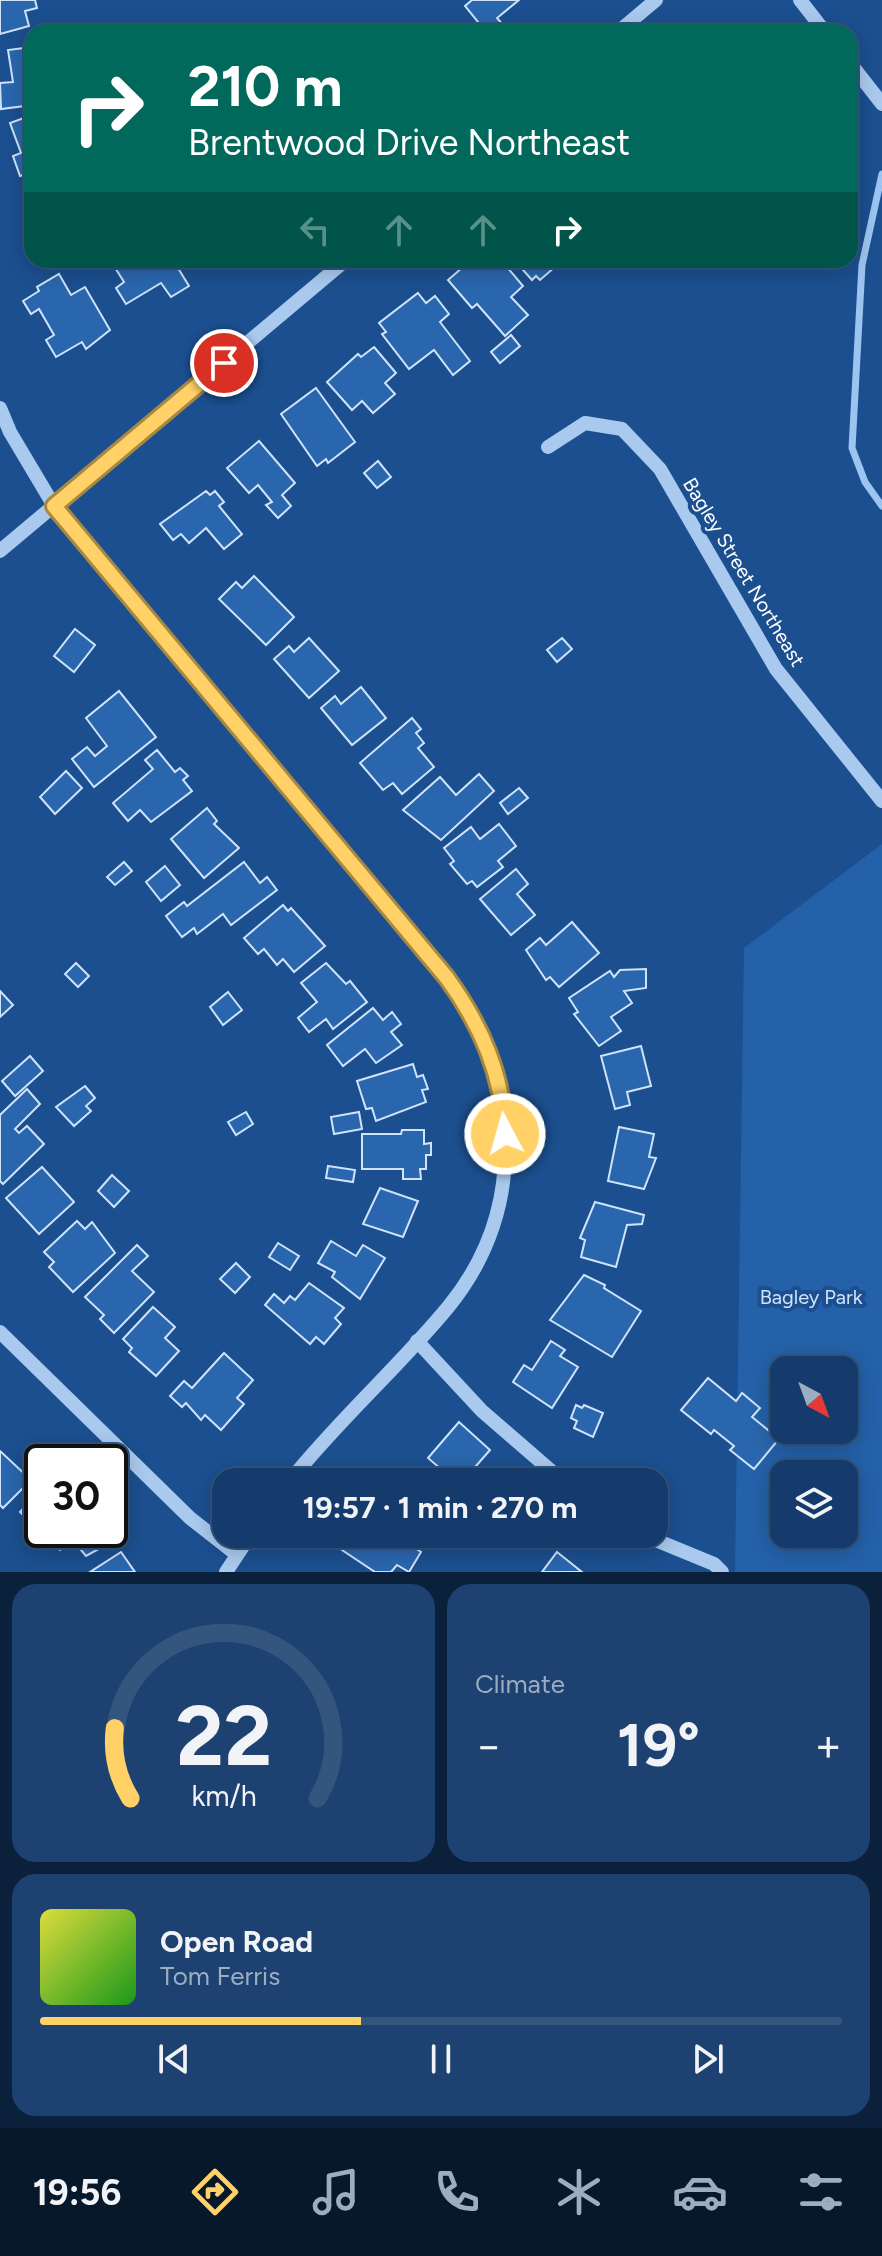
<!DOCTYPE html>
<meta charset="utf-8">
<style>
body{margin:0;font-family:Figtree,sans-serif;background:#1d4271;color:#f1f3f6;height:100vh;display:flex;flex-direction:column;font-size:30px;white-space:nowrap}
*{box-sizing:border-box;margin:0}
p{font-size:26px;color:#9dadc1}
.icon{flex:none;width:44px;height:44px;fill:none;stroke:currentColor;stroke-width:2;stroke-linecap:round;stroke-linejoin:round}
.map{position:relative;height:1572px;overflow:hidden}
.panel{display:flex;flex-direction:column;gap:12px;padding:12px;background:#0b203b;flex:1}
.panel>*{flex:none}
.guide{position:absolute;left:24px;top:24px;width:834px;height:244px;border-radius:24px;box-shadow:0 4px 20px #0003,0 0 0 2px #33557e;background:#00695c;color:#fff;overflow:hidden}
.needle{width:52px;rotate:139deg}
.buttons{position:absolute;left:770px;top:1356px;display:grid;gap:16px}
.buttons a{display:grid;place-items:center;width:88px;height:88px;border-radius:16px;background:#143b6b;box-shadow:0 4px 20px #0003,0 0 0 2px #33557e;font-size:40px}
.speed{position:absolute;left:24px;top:1444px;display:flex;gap:16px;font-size:40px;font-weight:700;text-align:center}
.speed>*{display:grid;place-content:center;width:104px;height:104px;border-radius:50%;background:#143b6b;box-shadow:0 4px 20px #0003,0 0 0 2px #33557e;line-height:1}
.speed .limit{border:4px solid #111;border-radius:12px;background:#fff;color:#111}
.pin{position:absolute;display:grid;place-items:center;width:68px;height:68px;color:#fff;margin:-34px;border:4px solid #fff;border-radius:50%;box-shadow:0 2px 8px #0007}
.me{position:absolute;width:88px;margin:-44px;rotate:354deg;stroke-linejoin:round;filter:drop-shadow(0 0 6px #0008)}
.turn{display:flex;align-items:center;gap:28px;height:168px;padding:0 32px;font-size:36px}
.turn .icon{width:104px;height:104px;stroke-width:2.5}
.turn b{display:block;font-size:56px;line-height:68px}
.lanes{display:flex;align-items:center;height:76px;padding:0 32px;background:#0003;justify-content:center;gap:40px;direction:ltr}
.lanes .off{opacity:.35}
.big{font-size:60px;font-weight:700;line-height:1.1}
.panel .widget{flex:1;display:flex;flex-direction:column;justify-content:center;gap:12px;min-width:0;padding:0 28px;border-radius:24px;background:#1d4271}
.panel .dial{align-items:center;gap:0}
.dial svg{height:208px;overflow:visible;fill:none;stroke:#33557e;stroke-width:7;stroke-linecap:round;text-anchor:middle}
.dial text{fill:#f1f3f6;stroke:none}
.song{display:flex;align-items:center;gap:24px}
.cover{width:96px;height:96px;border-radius:12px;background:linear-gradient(135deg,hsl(60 70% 55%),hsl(120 70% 35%))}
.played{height:8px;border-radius:4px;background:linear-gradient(90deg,#ffd166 40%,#33557e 40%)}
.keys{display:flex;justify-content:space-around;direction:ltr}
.heat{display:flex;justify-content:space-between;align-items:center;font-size:44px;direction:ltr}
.panel .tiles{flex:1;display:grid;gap:12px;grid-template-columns:1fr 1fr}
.widget:last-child{grid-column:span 2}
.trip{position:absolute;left:212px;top:1468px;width:456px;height:80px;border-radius:24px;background:#143b6b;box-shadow:0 4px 20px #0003,0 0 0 2px #33557e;font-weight:700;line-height:80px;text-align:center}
.dock{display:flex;height:128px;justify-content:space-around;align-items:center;background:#08182b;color:#9dadc1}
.dock .icon{width:56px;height:56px}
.dock .current{color:#ffd166}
.dock b{font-size:36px;color:#f1f3f6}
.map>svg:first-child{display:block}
.green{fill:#2461a8;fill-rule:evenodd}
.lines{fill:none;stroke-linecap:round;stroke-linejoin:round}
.stream{stroke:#9cc4f0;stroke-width:7}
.building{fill:#2a66ad;stroke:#cfe3fa;stroke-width:2}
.minor{stroke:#a9c9ee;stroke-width:14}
.route-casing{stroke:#a68842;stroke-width:20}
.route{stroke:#ffd166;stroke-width:14}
.labels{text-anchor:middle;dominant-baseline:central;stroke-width:8;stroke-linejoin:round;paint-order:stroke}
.street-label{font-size:20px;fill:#fff;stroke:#1b4f8f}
.park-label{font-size:20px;fill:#cfe3fa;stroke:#1b4f8f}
</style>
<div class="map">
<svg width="882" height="1572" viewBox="0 0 882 1572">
<rect width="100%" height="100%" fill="#1b4f8f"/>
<path class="green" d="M882 844V1572H735L744 948ZM784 1370H844V1430H784ZM784 1474H844V1534H784Z"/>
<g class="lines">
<path class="stream" d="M882 174 862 265 852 448 865 482 882 506"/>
</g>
<g class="building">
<path d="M0 0H35L37 8 25 11 29 26 0 34Z"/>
<path d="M472 0H519L497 18 505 27 499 32H486L465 6Z"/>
<path d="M32 47V105L1 109 0 83 13 82 8 50Z"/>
<path d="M32 115V172L20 176 13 156 21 153 10 123Z"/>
<path d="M124 260H173L189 286 171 297 161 283 126 304 116 288 124 282 114 266Z"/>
<path d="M471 260H501L523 286 511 297 528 315 505 336 477 304 472 308 448 280Z"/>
<path d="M514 260H563L540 280 536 276 532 280Z"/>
<path d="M59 274 71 295 85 287 110 330 86 349 82 342 56 357 46 340 54 335 39 309 31 314 23 301 39 291 37 287Z"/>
<path d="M418 293 426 303 435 296 449 314 440 322 470 361 453 375 434 350 409 369 382 334 386 332 379 323Z"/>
<path d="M511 335 520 346 500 363 491 352Z"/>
<path d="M374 347 396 373 385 383 395 394 373 413 362 401 352 410 327 382 358 354 361 357Z"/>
<path d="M316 388 355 442 328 463 326 459 317 466 281 414Z"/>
<path d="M259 441 295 483 282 495 291 506 278 518 266 505 272 502 258 485 249 493 227 468Z"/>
<path d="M378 461 391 477 377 488 364 473Z"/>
<path d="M206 491 210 495 215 491 224 502 219 506 242 534 224 549 206 528 189 543 181 534 173 540 160 524Z"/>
<path d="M254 576 294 617 266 645 219 599 236 582 242 588Z"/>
<path d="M75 629 95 645 74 672 54 656Z"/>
<path d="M309 638 339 671 309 698 274 659 289 646 294 652Z"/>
<path d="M562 638 572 649 557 662 547 650Z"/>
<path d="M361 687 386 718 352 745 321 708 335 696 341 704Z"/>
<path d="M119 691 156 737 94 787 72 759 87 747 95 756 107 746 86 718Z"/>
<path d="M412 718 421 729 416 733 424 743 418 748 434 767 402 794 393 783 383 790 360 763Z"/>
<path d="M157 750 175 772 180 768 188 776 183 780 192 791 151 822 140 810 128 821 113 803 153 769 145 760Z"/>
<path d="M66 771 82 788 55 814 40 797Z"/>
<path d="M479 774 494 791 441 840 403 810 440 777 456 795Z"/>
<path d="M519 788 528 798 508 814 500 803Z"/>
<path d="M207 808 217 821 214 824 239 848 204 878 171 839Z"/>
<path d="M499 824 516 846 498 861 503 867 477 887 472 881 467 884 450 864 454 861 444 848 471 827 480 839Z"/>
<path d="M124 862 132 871 115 885 107 877Z"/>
<path d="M244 862 260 883 267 877 277 890 231 925 223 914 197 934 194 928 182 937 166 916 184 902 187 906Z"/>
<path d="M165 866 180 885 161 901 146 882Z"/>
<path d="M516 869 528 884 517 894 535 915 511 935 480 899Z"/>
<path d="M283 905 288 911 291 908 325 946 294 972 283 959 277 965 264 949 258 954 244 938Z"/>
<path d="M572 922 599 953 559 987 550 977 546 980 526 950 540 938 546 945Z"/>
<path d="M76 963 89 976 78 987 65 974Z"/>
<path d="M326 963 346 984 350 981 367 1002 333 1029 326 1019 309 1032 298 1018 317 1002 301 983Z"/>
<path d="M646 969V988L624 991 632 1003 611 1017 621 1031 599 1046 574 1014 578 1012 569 998 610 971 614 977 620 970Z"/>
<path d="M0 991 13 1005 0 1017Z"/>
<path d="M228 992 242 1010 223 1025 210 1007Z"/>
<path d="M373 1008 383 1020 392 1012 401 1024 391 1032 402 1045 376 1063 365 1049 343 1066 327 1045Z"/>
<path d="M641 1046 651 1086 627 1092 630 1105 615 1109 601 1056Z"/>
<path d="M30 1056 43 1071 15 1096 2 1081Z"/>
<path d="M413 1064 417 1077 423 1075 428 1089 422 1090 426 1102 376 1121 372 1108 366 1109 357 1081Z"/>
<path d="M85 1086 95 1098 86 1106 91 1111 74 1126 56 1107Z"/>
<path d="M27 1089 40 1104 15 1129 19 1133 27 1126 44 1144 3 1184 0 1181V1115Z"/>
<path d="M246 1112 253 1124 236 1135 228 1122Z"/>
<path d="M359 1112 362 1129 334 1134 331 1117Z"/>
<path d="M619 1127 654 1134 649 1157 656 1158 644 1189 608 1181Z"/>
<path d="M402 1130H424V1144L431 1143V1155H426V1169H420L421 1179H403V1169H362V1134H401Z"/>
<path d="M328 1166 355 1170 353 1182 326 1178Z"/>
<path d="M42 1167 74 1202 39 1234 6 1198Z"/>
<path d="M112 1175 129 1191 114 1207 98 1191Z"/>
<path d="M380 1188 418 1201 403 1237 363 1224Z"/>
<path d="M595 1202 644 1215 642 1224 627 1225 616 1267 581 1257 585 1240 580 1238Z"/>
<path d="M77 1221 85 1229 92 1222 115 1253 73 1292 49 1267 54 1262 44 1252Z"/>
<path d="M331 1241 356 1256 363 1245 385 1258 360 1299 332 1277 335 1272 318 1263Z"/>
<path d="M278 1243 299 1256 290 1270 269 1257Z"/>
<path d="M137 1245 148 1256 132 1271 154 1292 114 1333 100 1319 104 1315 85 1297Z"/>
<path d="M236 1263 250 1277 235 1293 220 1279Z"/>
<path d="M584 1275 605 1285 604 1288 641 1311 612 1357 550 1320Z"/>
<path d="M309 1283 344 1308 335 1318 341 1324 324 1344 316 1337 310 1344 265 1305 274 1294 284 1303 290 1296 295 1300Z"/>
<path d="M153 1307 175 1327 165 1338 179 1351 156 1376 129 1352 132 1348 123 1339Z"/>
<path d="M551 1341 565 1350 560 1356 578 1367 552 1408 513 1382 524 1365 532 1370Z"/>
<path d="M224 1353 253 1380 237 1398 244 1404 221 1430 205 1415 201 1420 186 1403 182 1407 170 1396 184 1381 192 1388Z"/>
<path d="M708 1378 736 1401 742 1393 760 1408 752 1417 779 1439 754 1469 730 1450 734 1446 714 1430 711 1434 681 1410Z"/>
<path d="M576 1405 582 1408 584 1405 603 1413 593 1437 574 1428 577 1421 571 1418Z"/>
<path d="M459 1422 490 1450 462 1482 453 1474 450 1477 428 1458Z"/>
<path d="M0 1451 31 1480 3 1508 0 1505Z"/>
<path d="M414 1469 430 1482H403Z"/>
<path d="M42 1489V1530H70L75 1536 98 1530 106 1545 86 1556 72 1539 60 1550 20 1512Z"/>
<path d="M347 1534H395L421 1552 409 1572 397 1565 391 1572H375L342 1550 351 1538Z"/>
<path d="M121 1552 135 1572H90Z"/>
<path d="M557 1552 582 1572H542Z"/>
</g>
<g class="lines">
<g class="minor">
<path d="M800 0 825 32"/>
<path d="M618 32 656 0"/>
<path d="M850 63 882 104"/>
<path d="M0 408 10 432 54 506 447 978C518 1078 530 1206 449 1306 399 1367 338 1420 289 1482"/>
<path d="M548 447 585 423 622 429 660 469 776 669 882 801"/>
<path d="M0 551 346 260"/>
<path d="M0 1332 190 1518 236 1554"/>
<path d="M417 1341 482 1411 564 1482"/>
<path d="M641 1534 714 1564 722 1572"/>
<path d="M226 1572 251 1534"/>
</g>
</g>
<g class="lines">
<defs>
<path id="route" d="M224 363 54 506 447 978C481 1025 503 1075 505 1134"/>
</defs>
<use href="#route" class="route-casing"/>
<use href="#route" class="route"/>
</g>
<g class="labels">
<g class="street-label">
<text transform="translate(744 572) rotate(59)">Bagley Street Northeast</text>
</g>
<g class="park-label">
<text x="811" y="1297">Bagley Park</text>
</g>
</g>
</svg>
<div class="buttons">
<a><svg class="needle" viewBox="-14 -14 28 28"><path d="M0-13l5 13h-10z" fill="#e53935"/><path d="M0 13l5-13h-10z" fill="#9dadc1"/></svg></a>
<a><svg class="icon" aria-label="layers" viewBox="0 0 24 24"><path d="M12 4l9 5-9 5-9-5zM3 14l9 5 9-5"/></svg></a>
</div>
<div class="speed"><div class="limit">30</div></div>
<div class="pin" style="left:224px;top:363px;background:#d93025"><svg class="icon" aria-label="arrive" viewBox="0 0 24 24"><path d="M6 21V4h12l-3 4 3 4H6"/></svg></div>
<svg class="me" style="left:505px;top:1134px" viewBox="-20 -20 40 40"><circle r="17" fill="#ffd166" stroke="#fff" stroke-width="3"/><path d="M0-11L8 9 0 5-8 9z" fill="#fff"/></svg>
<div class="trip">19:57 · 1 min · 270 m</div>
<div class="guide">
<div class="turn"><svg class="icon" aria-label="right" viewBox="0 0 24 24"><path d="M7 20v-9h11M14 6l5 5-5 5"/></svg><div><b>210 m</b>Brentwood Drive Northeast</div></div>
<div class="lanes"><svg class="icon off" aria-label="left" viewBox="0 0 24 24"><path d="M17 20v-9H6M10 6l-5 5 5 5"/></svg><svg class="icon off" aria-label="ahead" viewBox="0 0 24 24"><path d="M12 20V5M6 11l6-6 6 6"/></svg><svg class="icon off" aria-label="ahead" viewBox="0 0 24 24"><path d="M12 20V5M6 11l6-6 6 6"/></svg><svg class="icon" aria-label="right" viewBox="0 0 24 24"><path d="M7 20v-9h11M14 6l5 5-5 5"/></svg></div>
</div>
</div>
<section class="panel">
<div class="tiles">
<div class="widget dial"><svg viewBox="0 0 100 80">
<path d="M14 69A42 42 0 1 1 86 69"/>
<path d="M14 69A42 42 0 0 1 8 42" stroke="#ffd166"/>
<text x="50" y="56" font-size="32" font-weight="700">22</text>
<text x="50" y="72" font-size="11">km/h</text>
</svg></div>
<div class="widget"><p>Climate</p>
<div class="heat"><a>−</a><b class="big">19°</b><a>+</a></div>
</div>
<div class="widget">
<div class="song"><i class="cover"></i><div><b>Open Road</b><p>Tom Ferris</p></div></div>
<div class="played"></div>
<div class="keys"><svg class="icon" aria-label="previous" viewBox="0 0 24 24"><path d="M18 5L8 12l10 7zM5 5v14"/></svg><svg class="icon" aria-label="pause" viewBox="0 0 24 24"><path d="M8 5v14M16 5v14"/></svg><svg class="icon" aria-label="next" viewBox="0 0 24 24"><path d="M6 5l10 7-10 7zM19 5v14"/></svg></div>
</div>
</div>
</section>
<nav class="dock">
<b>19:56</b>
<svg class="icon current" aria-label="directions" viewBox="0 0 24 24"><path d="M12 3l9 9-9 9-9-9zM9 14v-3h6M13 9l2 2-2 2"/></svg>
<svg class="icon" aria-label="music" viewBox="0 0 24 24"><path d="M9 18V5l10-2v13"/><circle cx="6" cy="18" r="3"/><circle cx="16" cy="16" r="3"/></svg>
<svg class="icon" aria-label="phone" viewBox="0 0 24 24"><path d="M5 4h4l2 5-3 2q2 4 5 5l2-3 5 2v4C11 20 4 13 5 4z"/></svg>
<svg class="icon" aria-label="climate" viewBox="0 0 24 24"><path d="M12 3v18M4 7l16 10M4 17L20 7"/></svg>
<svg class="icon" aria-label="car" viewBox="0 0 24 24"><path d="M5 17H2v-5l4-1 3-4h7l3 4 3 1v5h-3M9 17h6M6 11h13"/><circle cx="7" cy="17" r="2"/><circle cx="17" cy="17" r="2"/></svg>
<svg class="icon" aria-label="filters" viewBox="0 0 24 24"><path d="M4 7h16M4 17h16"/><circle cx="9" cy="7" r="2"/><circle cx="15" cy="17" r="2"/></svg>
</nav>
